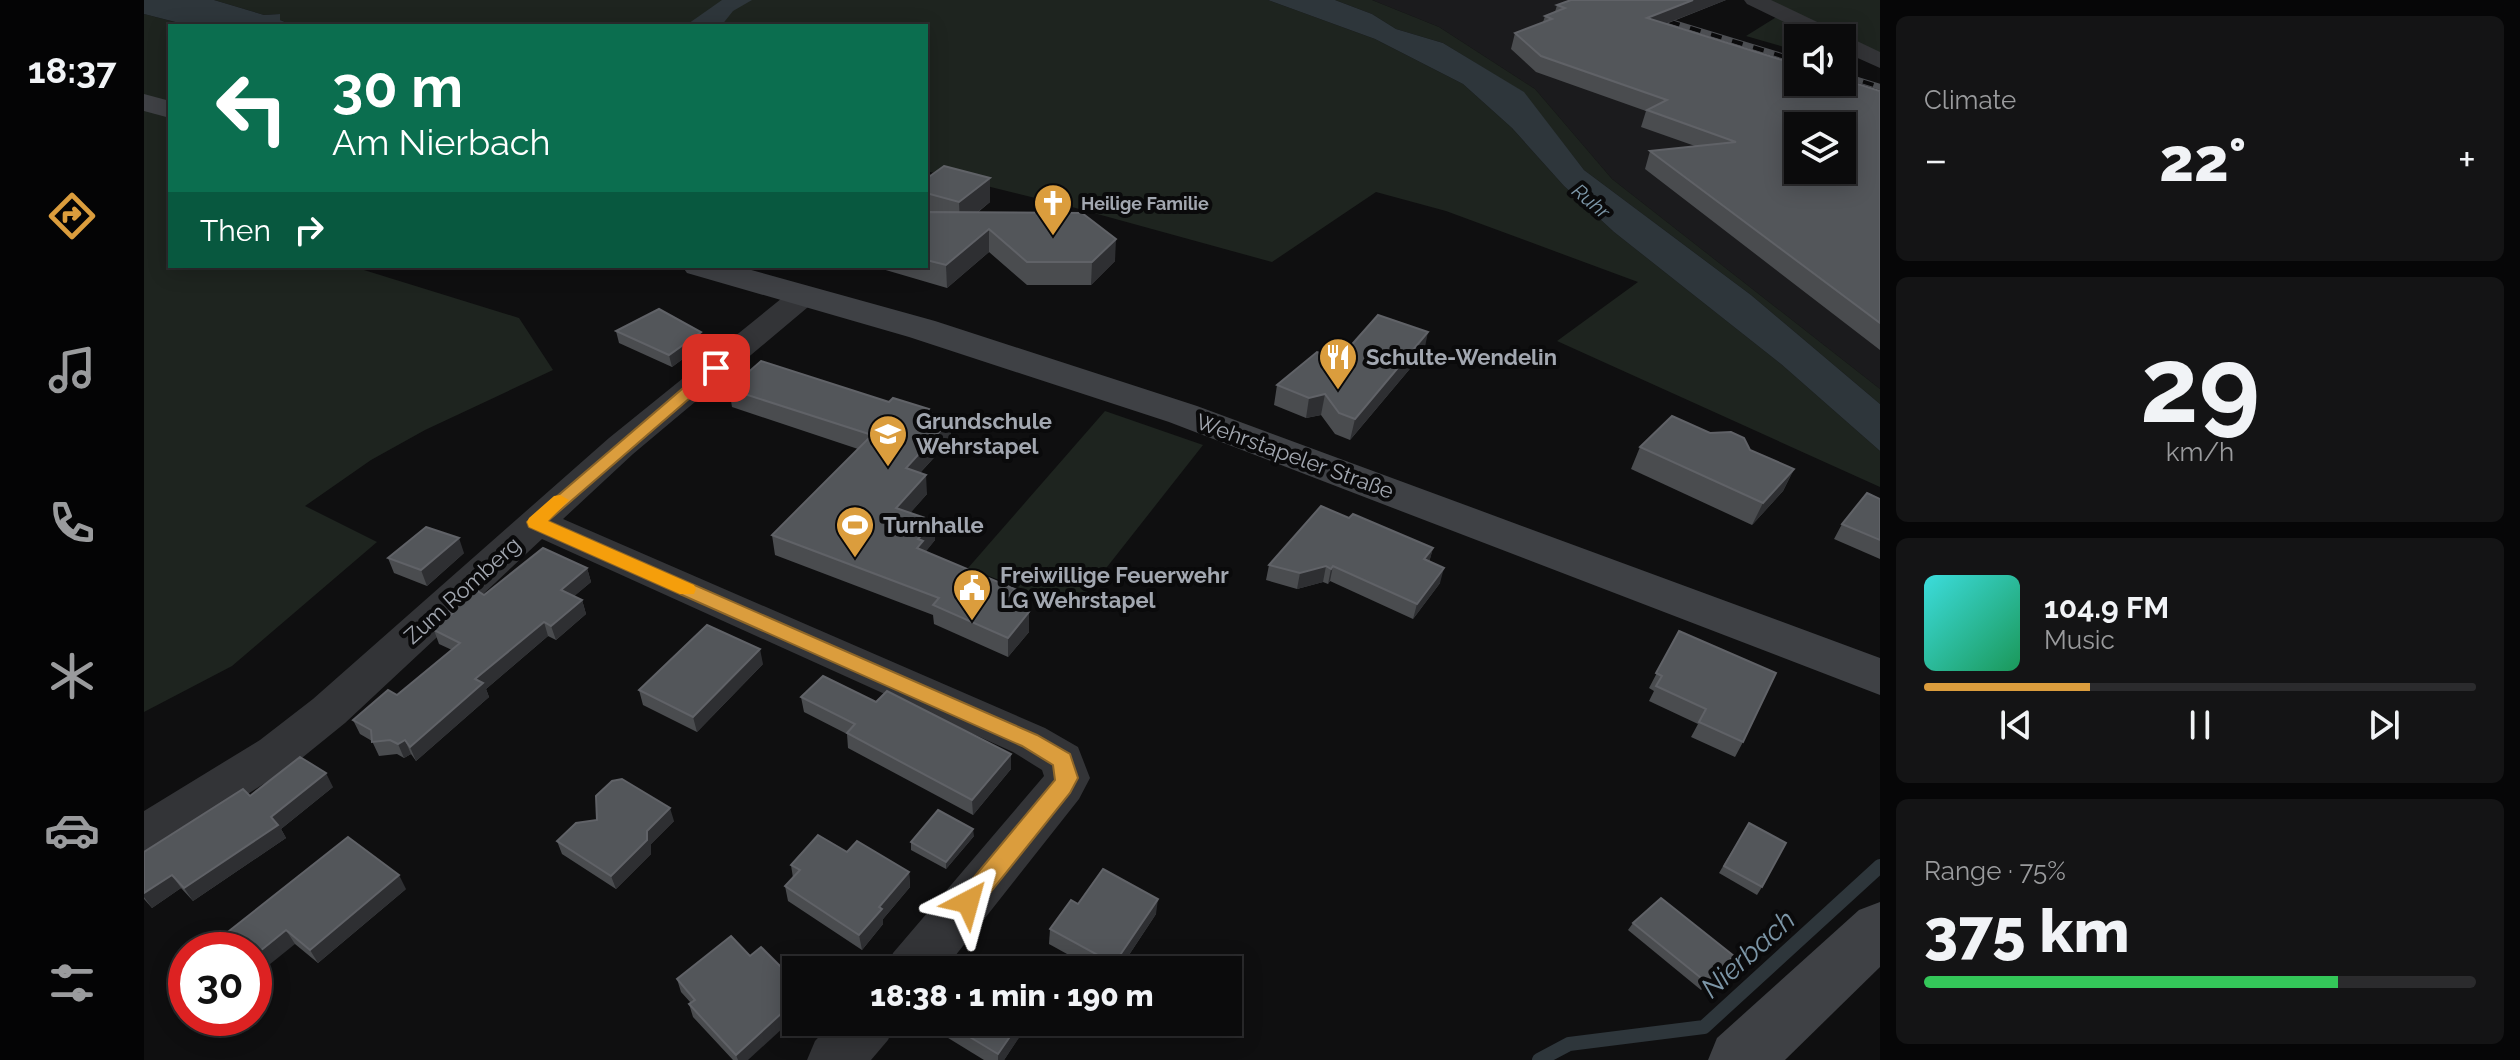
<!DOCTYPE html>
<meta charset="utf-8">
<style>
body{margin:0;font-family:Raleway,sans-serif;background:#141415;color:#f1f3f6;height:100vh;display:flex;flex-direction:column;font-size:30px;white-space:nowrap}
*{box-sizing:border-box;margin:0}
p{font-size:26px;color:#9a9b9d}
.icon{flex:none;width:44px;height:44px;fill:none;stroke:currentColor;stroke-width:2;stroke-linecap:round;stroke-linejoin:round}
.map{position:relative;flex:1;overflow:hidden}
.sheet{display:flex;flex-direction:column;gap:16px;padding:16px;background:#060607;width:640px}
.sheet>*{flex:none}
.guide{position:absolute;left:24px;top:24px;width:760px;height:244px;border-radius:0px;box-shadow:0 4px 20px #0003,0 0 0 2px #2b2b2d;background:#0b6e4f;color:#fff;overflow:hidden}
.tools{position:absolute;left:1640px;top:24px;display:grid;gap:16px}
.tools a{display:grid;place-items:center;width:72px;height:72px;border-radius:0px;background:#0b0b0c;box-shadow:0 4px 20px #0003,0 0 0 2px #2b2b2d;font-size:40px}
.speed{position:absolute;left:24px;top:932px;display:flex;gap:16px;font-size:40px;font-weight:700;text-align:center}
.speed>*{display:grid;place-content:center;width:104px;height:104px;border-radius:50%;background:#0b0b0c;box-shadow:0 4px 20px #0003,0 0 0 2px #2b2b2d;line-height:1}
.speed .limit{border:12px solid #d22;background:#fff;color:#111}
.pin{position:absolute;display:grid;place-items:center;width:68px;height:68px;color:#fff;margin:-34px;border-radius:16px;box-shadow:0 4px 12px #0006}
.me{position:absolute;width:88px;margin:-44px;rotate:39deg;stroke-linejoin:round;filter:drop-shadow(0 0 6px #0008)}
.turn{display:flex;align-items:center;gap:28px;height:168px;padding:0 32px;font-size:36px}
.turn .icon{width:104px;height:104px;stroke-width:2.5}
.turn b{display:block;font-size:56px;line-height:68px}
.then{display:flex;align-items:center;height:76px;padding:0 32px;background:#0003;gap:16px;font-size:30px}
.big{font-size:60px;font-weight:800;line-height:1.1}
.sheet .widget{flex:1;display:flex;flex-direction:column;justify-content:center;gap:12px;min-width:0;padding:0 28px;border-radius:12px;background:#141415}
.sheet .dial{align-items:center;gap:0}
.dial b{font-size:104px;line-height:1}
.song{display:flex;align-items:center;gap:24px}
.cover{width:96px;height:96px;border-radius:12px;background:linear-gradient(135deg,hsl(180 70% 55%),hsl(150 70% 35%))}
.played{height:8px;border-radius:4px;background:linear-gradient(90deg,#db9d3d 30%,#2b2b2d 30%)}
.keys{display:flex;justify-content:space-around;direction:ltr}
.heat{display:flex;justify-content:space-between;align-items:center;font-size:44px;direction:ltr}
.charge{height:12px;border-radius:6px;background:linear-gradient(90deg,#34c759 75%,#2b2b2d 0)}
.trip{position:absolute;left:638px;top:956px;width:460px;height:80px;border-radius:0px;background:#0b0b0c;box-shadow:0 4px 20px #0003,0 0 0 2px #2b2b2d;font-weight:800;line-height:80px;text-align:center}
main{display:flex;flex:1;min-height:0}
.dock{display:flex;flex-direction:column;width:144px;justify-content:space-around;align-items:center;background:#040405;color:#9a9b9d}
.dock .icon{width:56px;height:56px}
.dock .on{color:#db9d3d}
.dock b{font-size:36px;color:#f1f3f6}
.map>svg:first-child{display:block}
.built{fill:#1b1b1d;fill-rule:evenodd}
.green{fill:#1e241f}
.water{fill:#2e363b}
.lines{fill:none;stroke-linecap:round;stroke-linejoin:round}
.stream{stroke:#2e363b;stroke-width:14}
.street{fill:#333437;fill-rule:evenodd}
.secondary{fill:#3f4145;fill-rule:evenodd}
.rail-casing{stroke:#4c4e52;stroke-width:6}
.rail{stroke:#0a0a0b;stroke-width:4;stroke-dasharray:11;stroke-linecap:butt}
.wall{fill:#4a4c4f}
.shaded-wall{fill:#2e2f32}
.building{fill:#53565a;stroke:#606267;stroke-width:2;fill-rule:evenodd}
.route{fill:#db9d3d;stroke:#8e6628;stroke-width:2}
.slow{fill:#f59e0b}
.labels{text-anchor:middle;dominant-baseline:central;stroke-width:8;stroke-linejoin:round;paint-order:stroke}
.far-poi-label{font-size:18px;font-weight:bold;fill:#a2a7b0;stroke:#0a0a0b;text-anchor:start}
.far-water-label{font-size:20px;font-style:italic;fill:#7c96a7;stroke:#0a0a0b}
.poi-label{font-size:22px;font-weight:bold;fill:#a2a7b0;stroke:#0a0a0b;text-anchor:start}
.street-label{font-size:22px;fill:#a2a7b0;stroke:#0a0a0b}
.near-water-label{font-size:28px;font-style:italic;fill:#7c96a7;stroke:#0a0a0b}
</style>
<main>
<nav class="dock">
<b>18:37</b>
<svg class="icon on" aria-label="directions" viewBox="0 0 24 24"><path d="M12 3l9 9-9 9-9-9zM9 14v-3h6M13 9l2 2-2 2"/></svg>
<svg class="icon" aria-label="music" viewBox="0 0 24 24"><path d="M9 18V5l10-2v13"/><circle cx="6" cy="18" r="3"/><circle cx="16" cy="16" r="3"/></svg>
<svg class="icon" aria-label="phone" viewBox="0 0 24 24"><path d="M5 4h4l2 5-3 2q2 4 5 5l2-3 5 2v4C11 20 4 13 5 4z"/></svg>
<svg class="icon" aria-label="climate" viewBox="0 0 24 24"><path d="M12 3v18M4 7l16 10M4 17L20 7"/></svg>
<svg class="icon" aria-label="car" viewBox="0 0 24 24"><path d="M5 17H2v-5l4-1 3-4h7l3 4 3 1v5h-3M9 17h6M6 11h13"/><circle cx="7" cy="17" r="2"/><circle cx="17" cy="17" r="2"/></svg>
<svg class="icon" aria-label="filters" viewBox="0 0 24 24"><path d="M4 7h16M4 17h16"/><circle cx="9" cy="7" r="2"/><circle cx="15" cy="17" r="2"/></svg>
</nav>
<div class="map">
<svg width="1736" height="1060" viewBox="0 0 1736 1060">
<rect width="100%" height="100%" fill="#0f0f10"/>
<path class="built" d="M1228 0H1439L1654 82H1698L1736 92V389L1468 179 1391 89 1295 27ZM1654 126H1698V170H1654Z"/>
<g class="green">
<path d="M70 0H1124L1231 39 1319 84 1368 128 1420 186 1470 232 1637 364 1736 451V487L1413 341 1494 282 1302 211 1232 192 1128 262 928 207 782 171V26H151L136 20V14L120 15Z"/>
<path d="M1191 0H1228L1295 27 1391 89 1468 179 1736 389V404L1607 295 1440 170 1379 92 1299 43 1252 29 1228 14Z"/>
<path d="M1622 0H1736V58L1698 38H1654V51L1602 36 1642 11Z"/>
<path d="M0 14 47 26H26V266H207L375 318 409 370 281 430 227 460 161 506 233 542 88 666 0 712Z"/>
<path d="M961 411 1059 445 930 609 824 568Z"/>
</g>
<g class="water">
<path d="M0 0H70L120 15 136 14V20L151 26H47L0 14Z"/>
<path d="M578 0H608L589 11 577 26H541Z"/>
<path d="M1124 0H1191L1228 14 1252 29 1299 43 1380 92 1440 170 1607 295 1736 404V451L1637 364 1470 232 1420 186 1368 128 1319 84 1231 39Z"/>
</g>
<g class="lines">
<path class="stream" d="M1395 1060 1425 1044 1560 1027 1736 866"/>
<g class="street">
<path d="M1600 0H1627L1736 52V68L1698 51V38H1673L1603 4Z"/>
<path d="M659 287 670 290 674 296 670 302 489 454 419 519 901 728 934 747 946 778 935 799 800 970H742L749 953 900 776 898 770 869 752 398 539 201 723 148 766 17 849 0 855V811L116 740 169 699 465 438 648 290Z"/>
<path d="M689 1022H752L744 1040 727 1060H663L671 1041Z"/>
</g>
<g class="secondary">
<path d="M0 94 26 101V118L0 111Z"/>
<path d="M538 266H593L791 321 1053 406 1736 658V695L1025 422 765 337 543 273Z"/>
<path d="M1736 902V967L1641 1060H1564L1573 1038 1715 910Z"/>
</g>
<defs>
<g id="rail">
<path d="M1504 15 1654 61"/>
<path d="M1698 75 1736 87"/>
</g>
</defs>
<use href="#rail" class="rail-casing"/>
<use href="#rail" class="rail"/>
</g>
<g class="wall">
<path d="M1582 0 1522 24 1736 91V350L1501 169 1506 151 1551 146 1497 127 1502 111 1392 72 1367 49 1371 33 1399 22 1401 16 1411 12 1413 5Z"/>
<path d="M782 179 846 202 833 213 971 261 947 285H883L845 252 803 288 728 266H782Z"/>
<path d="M472 331 559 344 528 367 475 343Z"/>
<path d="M1280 352 1206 440 1191 434 1177 415 1162 418 1130 405 1133 385 1195 359Z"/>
<path d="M585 389 745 402 785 409 786 413 806 420 807 439 776 473 783 494 766 513 790 521 791 540 781 552 871 606 885 612V632L864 657 790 624 789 615 631 555 628 535 714 449 588 407Z"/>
<path d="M1496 447 1606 450 1650 469 1639 491 1608 525 1487 469Z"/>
<path d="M1736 499V559L1690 539 1698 524Z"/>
<path d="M1205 518 1289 548 1285 562 1296 583 1269 619 1186 581 1184 584 1179 582 1153 589 1122 580 1125 565Z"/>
<path d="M320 553 283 586 250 573 244 558Z"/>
<path d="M443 568 447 582 430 596 438 600 442 614 412 640 404 636 342 689 345 697 272 761 267 754 260 758 253 754 235 756 228 741 216 734 209 720 253 695 308 650 295 644 290 630 307 615 305 611 340 595Z"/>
<path d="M1535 631 1599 742 1591 757 1547 737 1554 724 1505 701 1510 691 1505 688Z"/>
<path d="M619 664 553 732 499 705 495 690Z"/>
<path d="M657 697 732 702 867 754V769L829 815 704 748 703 734 660 712Z"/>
<path d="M189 787 137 829 142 838 49 901 37 888 8 908 0 899V852L106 796Z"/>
<path d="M453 820 530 821 507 844V854L472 889 418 854 413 841Z"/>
<path d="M1605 823 1618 887 1613 895 1575 873Z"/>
<path d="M830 836 802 869 767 850V842Z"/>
<path d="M703 852 765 872 766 887 739 919V924L718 950 644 901 641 886 649 878 647 865Z"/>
<path d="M262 889 174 963 151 944 61 950Z"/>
<path d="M1012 914 975 970H952L905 944 906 929Z"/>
<path d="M1489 923 1585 964 1557 990 1484 930Z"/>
<path d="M533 979 604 1060H589L549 1017 545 1004 547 1003 537 992Z"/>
<path d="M795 1022H885L860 1060H840L796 1033Z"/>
</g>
<g class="shaded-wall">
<path d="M1549 0H1582L1498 33 1503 18Z"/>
<path d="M846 178V202L816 226 815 202Z"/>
<path d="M845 229V252L803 288 802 265Z"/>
<path d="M972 239 971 261 947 285 948 262Z"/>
<path d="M557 332 559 344 528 367 525 355Z"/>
<path d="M1284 332 1280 352 1206 440 1211 419Z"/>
<path d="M1181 394 1177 415 1162 418 1165 398Z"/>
<path d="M806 420 807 439 763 487 762 468Z"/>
<path d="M1650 469 1639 491 1608 525 1619 503Z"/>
<path d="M782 475 783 494 754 527 752 508Z"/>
<path d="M790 521 791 540 780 554 773 548 774 539Z"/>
<path d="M315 538 320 553 283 586 277 570Z"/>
<path d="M1289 548 1285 563 1280 559Z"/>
<path d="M1182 566 1179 582 1153 589 1156 573Z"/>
<path d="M1189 566 1186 581 1184 584 1187 569Z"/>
<path d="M443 568 447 582 421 604 417 590Z"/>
<path d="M1300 568 1296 583 1269 619 1273 604Z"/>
<path d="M871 589V608L860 601Z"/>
<path d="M438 600 442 614 412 640 407 626Z"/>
<path d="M885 612V632L864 657V638Z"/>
<path d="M400 622 404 636 342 689 345 697 272 761 266 747 331 679Z"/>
<path d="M616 649 619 664 553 732 549 717Z"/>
<path d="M261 740 267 754 260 758 254 744Z"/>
<path d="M867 754V769L829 815 828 800Z"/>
<path d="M182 773 189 787 137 829 142 838 49 901 40 888Z"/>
<path d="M526 808 530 821 507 844V854L472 889 467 876 503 831Z"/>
<path d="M829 829 830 836 802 869V862Z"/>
<path d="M765 872 766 887 739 919V924L718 950 715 935 735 907Z"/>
<path d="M28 875 37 888 8 908 0 897V893Z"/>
<path d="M255 875 262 889 174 963 166 950Z"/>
<path d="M1014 899 1012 914 975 970H970V964Z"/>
<path d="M142 930 151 944 110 977V956Z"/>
<path d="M1590 956 1585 964 1557 990 1562 982Z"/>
<path d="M652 1000V1016L604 1060H594L592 1055Z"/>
<path d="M876 1022 885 1023 860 1060H854V1054Z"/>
</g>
<g class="building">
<path d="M1427 0H1549L1503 18 1654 65V82H1698V79L1736 91V323L1506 151 1592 142 1503 110 1523 100 1397 56 1371 33 1408 19 1401 16 1421 8 1413 5ZM1654 126H1698V170H1654Z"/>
<path d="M800 166 846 178 815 202 782 193V179Z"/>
<path d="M782 212 938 213 972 239 948 262H883L845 229 802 265 782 260Z"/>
<path d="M515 309 557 332 525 355 472 331Z"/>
<path d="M1234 315 1284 332 1211 419 1195 413 1181 394 1165 398 1133 385 1173 352 1195 359Z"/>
<path d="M617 361 745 402 749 398 785 409 783 412 806 420 762 468 782 475 752 508 790 521 774 539 779 541 773 548 871 589 860 601 885 612 864 638 789 605 795 598 628 535 728 435 585 389Z"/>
<path d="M1528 416 1566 433 1587 432 1600 438 1606 450 1650 469 1619 503 1496 447Z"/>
<path d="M1723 493 1736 499V540L1698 524Z"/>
<path d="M1177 506 1205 518 1209 514 1289 548 1280 559 1300 568 1273 604 1189 566 1187 569 1182 566 1156 573 1125 565Z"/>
<path d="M282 527 315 538 277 570 244 558Z"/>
<path d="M399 548 443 568 417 590 438 600 407 626 400 622 331 679 339 683 266 747 261 740 254 744 246 740 228 742 227 730 209 720 244 690 253 695 316 643 290 630 309 613 305 611 332 590 340 595Z"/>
<path d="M563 625 616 649 549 717 495 690Z"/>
<path d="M1535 631 1632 673 1599 742 1555 722 1562 709 1512 686 1518 676 1512 673Z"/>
<path d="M679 676 732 702 743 691 867 754 828 800 703 733 711 724 657 697Z"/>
<path d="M156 757 182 773 127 817 134 825 40 888 28 875 0 893V852L99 789 106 796Z"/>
<path d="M478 779 526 808 503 831V840L467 876 413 841 432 823 453 820 452 796 468 781Z"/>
<path d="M794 810 829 829 802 862 767 842Z"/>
<path d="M1605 823 1642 843 1618 887 1580 866Z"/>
<path d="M674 835 703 852 713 841 765 872 735 907 738 909 715 935 641 886 656 870 647 865Z"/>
<path d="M204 837 255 875 166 950 142 930 110 956V950H61Z"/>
<path d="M959 869 1014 899 970 964 906 929 927 900 934 904Z"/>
<path d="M1517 898 1590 956 1562 982 1489 923Z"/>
<path d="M587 936 606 956 617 947 652 982V1000L592 1055 545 1004 551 1000 533 979Z"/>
<path d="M801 1022H876L854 1054Z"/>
</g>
<path class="route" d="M572 363 579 368 577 371 404 521 893 735 926 754 934 778 926 793 833 909 824 912 816 909 812 902 816 894 911 780 909 765 878 746 385 527 383 522 566 365Z"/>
<path class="slow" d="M416 495 425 500 404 521 550 585 552 589 550 594H536L385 527 383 522 385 518 410 496Z"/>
<defs>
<symbol id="church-pin" viewBox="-11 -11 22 30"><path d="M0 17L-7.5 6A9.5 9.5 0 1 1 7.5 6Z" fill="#db9d3d" stroke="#0a0a0b"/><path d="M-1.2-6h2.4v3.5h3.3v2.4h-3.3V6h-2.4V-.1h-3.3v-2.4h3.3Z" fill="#fff"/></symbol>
<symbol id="restaurant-pin" viewBox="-11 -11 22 30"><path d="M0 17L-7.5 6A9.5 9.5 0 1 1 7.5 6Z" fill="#db9d3d" stroke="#0a0a0b"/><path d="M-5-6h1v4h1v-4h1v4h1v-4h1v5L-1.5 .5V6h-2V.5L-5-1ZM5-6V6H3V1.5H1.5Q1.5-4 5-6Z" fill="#fff"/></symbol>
<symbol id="school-pin" viewBox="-11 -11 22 30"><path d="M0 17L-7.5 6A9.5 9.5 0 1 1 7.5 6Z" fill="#db9d3d" stroke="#0a0a0b"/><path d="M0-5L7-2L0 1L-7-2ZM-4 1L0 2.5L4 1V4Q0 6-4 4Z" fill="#fff"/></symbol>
<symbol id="stadium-pin" viewBox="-11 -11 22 30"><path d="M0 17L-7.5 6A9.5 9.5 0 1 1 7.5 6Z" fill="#db9d3d" stroke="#0a0a0b"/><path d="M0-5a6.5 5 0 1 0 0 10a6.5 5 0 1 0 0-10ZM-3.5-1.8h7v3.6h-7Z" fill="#fff"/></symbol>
<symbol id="civic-pin" viewBox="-11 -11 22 30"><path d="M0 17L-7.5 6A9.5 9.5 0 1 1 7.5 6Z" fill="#db9d3d" stroke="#0a0a0b"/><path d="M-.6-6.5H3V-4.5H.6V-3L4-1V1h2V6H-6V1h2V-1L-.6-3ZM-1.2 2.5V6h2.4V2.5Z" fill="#fff"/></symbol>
</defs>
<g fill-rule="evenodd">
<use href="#church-pin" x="887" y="181" width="44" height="60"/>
<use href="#restaurant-pin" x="1172" y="335" width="44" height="60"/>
<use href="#school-pin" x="722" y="412" width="44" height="60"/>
<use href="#stadium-pin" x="689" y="503" width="44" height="60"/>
<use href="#civic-pin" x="806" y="566" width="44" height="60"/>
</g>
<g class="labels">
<g class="far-poi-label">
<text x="937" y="203">Heilige Familie</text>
</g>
<g class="far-water-label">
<text transform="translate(1447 201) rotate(40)">Ruhr</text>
</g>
<g class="poi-label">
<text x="1222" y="357">Schulte-Wendelin</text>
<text x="772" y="421">Grundschule<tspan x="772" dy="25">Wehrstapel</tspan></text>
<text x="739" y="525">Turnhalle</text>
<text x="856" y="575">Freiwillige Feuerwehr<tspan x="856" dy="25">LG Wehrstapel</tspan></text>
</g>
<g class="street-label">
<text transform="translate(1151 456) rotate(20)">Wehrstapeler Straße</text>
<text transform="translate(318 590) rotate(-42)">Zum Romberg</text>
</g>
<g class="near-water-label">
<text transform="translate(1604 954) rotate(-42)">Nierbach</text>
</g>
</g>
</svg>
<div class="tools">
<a><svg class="icon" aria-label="sound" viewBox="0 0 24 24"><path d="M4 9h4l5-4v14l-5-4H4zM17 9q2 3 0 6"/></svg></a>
<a><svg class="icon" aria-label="layers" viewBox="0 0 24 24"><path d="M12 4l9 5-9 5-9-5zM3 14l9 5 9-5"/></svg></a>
</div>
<div class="speed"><div class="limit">30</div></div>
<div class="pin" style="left:572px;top:368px;background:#d93025"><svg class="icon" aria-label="arrive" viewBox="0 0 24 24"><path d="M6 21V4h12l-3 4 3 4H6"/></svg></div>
<svg class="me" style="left:824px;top:902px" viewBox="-20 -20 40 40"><path d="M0-17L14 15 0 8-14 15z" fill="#db9d3d" stroke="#fff" stroke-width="4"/></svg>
<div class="trip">18:38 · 1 min · 190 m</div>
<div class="guide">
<div class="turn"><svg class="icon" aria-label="left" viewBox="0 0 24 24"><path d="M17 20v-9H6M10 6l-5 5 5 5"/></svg><div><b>30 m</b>Am Nierbach</div></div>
<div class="then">Then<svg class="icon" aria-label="right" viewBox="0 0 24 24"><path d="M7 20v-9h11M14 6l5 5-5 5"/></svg></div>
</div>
</div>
<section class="sheet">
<div class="widget"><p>Climate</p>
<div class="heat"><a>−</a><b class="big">22°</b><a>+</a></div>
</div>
<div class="widget dial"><b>29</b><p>km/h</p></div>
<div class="widget">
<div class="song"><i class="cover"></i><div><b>104.9 FM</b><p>Music</p></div></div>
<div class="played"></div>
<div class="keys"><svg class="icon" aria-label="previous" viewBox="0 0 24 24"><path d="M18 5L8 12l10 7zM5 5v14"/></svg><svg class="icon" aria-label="pause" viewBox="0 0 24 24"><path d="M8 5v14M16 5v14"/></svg><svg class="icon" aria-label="next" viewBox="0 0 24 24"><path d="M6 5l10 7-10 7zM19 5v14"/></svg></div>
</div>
<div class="widget"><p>Range · 75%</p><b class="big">375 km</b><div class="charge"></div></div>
</section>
</main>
